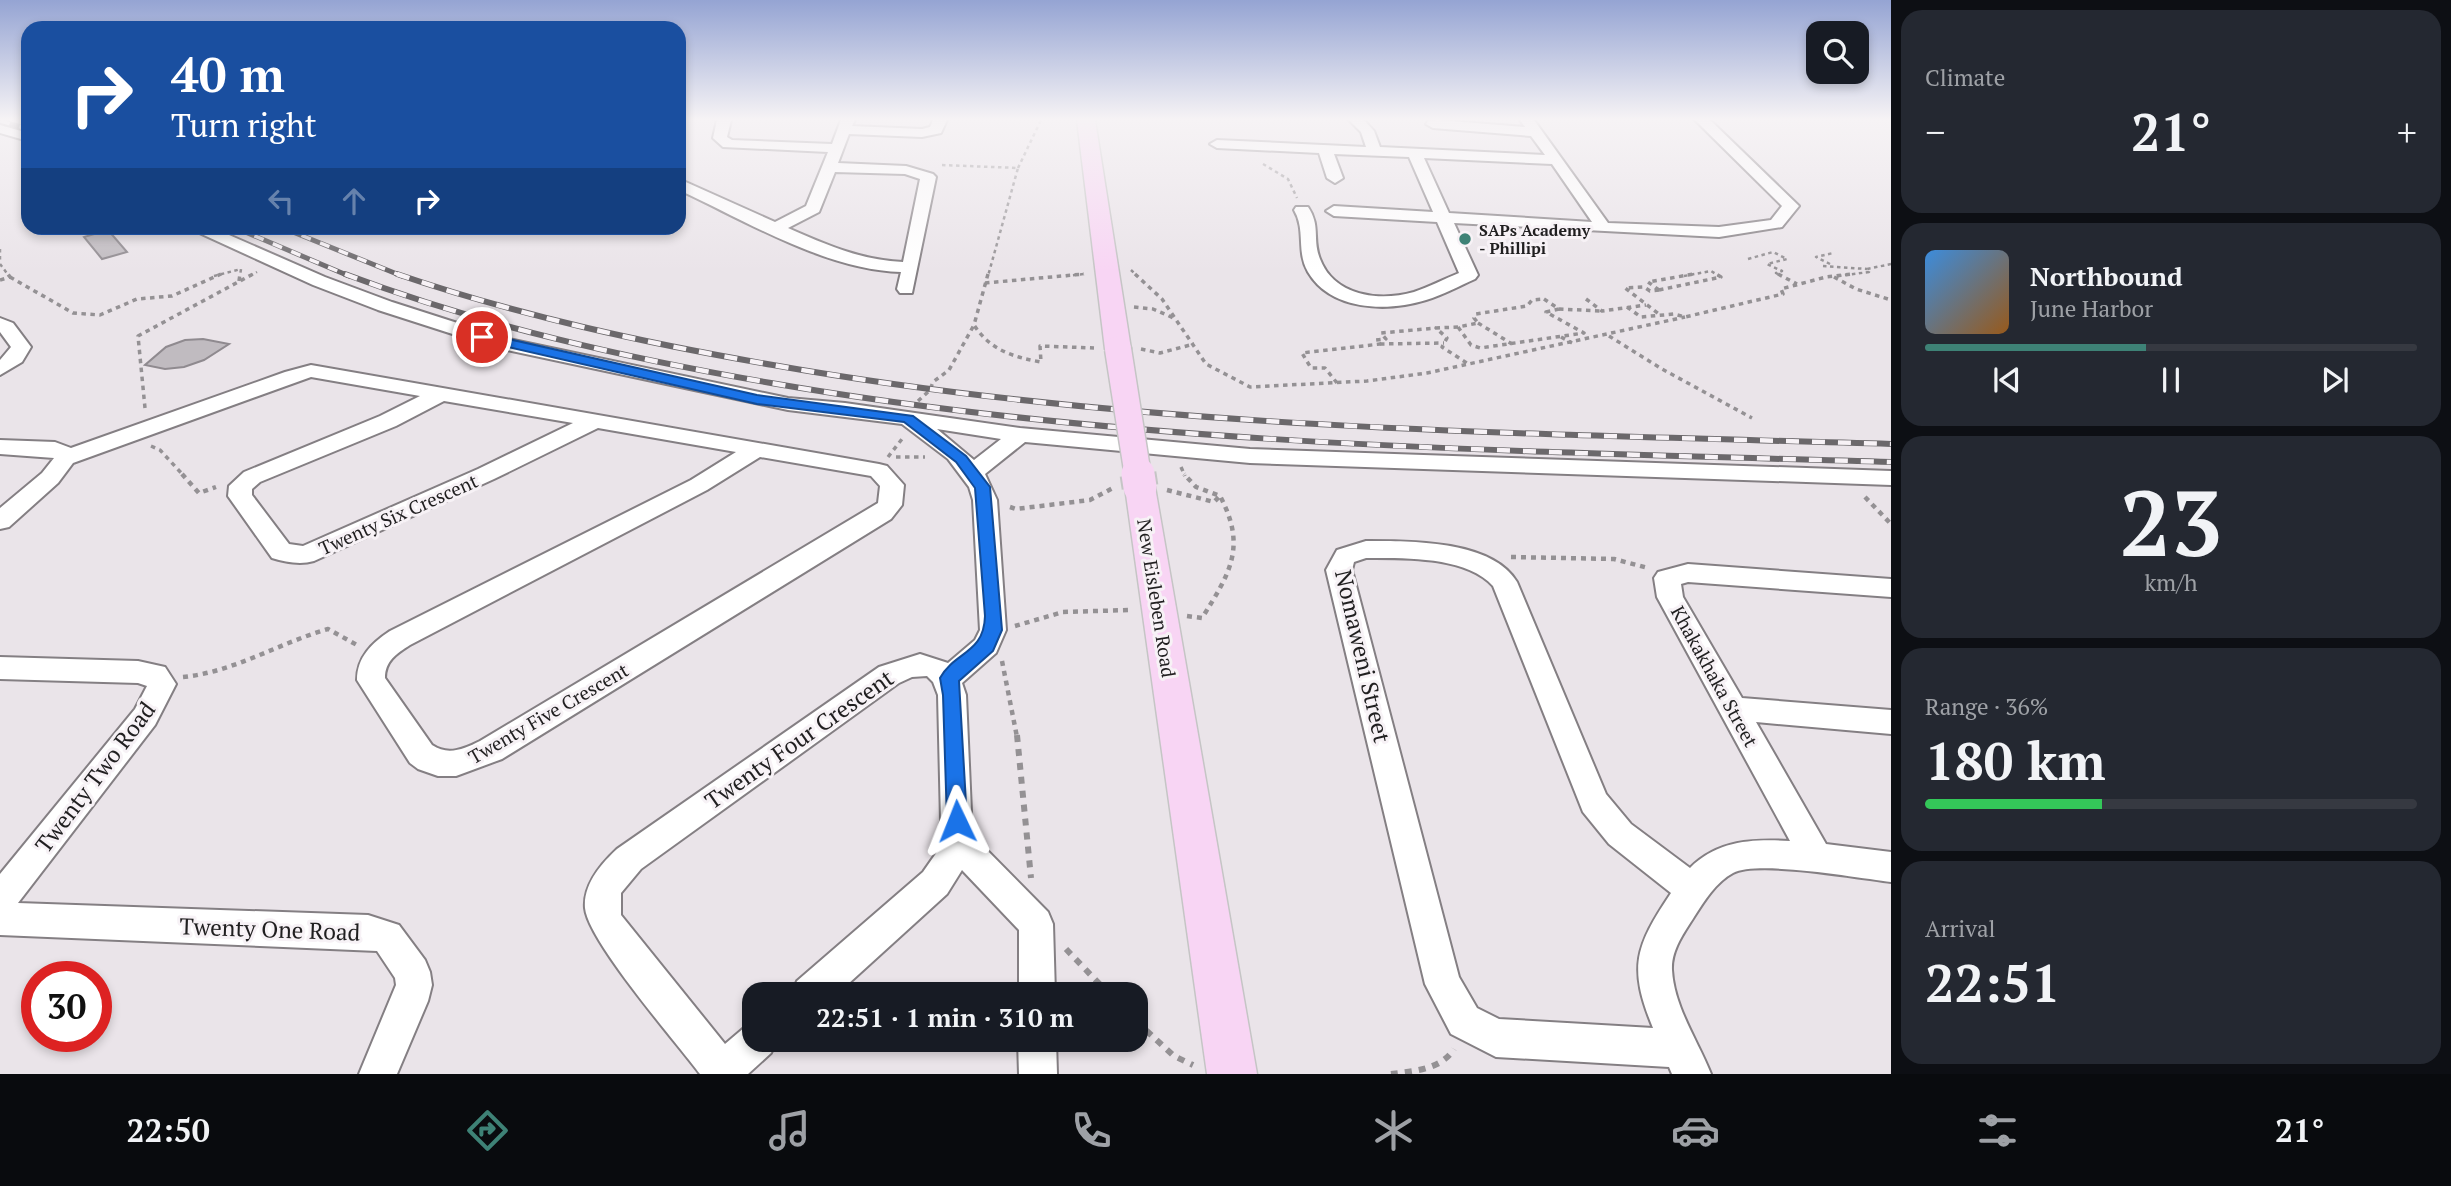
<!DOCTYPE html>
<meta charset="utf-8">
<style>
body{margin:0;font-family:"PT Serif",serif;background:#242831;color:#f1f3f6;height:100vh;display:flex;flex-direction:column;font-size:26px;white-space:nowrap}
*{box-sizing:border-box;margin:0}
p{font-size:23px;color:#9ea1a6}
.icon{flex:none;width:38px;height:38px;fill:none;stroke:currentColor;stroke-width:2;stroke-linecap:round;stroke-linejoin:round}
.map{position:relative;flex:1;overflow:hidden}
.sheet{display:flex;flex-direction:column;gap:10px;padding:10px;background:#0d0f14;width:560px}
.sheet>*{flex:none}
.guide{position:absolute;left:21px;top:21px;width:665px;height:214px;border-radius:21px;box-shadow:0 4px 10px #0003;background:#1a4fa0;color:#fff;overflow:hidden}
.buttons{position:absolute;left:1806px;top:21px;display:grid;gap:14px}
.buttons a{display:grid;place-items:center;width:63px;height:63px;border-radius:14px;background:#171b24;box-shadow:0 4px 10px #0003;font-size:35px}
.speed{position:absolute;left:21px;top:961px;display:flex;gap:14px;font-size:35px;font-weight:700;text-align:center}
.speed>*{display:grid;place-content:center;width:91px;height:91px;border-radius:50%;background:#171b24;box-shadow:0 4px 10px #0003;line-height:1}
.speed .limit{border:10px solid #d22;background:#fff;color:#111}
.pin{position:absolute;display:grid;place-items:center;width:60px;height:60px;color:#fff;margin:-30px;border:4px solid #fff;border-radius:50%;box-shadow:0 2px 7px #0007}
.me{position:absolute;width:77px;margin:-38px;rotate:358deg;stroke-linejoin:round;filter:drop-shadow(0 0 5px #0008)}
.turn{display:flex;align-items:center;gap:24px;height:147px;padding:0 35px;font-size:32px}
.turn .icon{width:91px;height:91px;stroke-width:2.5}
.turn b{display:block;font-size:49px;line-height:60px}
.lanes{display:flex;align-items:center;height:66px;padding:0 35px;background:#0003;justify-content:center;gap:35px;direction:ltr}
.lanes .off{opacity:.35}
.big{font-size:52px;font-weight:600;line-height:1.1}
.sheet .widget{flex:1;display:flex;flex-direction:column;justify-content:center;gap:10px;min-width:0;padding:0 24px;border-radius:21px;background:#242831}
.sheet .dial{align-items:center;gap:0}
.dial b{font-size:91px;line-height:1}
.song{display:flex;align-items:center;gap:21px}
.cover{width:84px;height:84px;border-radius:10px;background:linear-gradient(135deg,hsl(210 70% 55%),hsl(30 70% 35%))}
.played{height:7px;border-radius:4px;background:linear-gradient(90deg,#3e8276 45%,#363941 45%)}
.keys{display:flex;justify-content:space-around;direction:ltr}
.heat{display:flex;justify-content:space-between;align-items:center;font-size:38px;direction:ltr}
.charge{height:10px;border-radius:5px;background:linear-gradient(90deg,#34c759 36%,#363941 0)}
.trip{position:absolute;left:742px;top:982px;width:406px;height:70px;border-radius:21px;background:#171b24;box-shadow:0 4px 10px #0003;font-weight:600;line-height:70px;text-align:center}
.tabs{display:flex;height:112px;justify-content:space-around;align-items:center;background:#090b0e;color:#9ea1a6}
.tabs .icon{width:49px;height:49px}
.tabs .active{color:#3e8276}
.tabs b{font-size:32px;color:#f1f3f6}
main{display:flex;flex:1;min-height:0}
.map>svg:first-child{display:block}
.building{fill:#c0bbc0;stroke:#8f8a8f;stroke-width:2}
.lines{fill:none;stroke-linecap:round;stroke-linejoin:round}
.minor-casing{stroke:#847f83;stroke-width:4}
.major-casing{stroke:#c5c5c5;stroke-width:3}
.path-far3{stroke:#949194;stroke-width:2.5;stroke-dasharray:3.5 3.5;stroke-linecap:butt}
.path-far2{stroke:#949194;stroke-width:3.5;stroke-dasharray:4.5 4.5;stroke-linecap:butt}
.path-far1{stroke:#949194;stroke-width:4.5;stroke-dasharray:5 5;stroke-linecap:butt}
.path{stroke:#949194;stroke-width:6;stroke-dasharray:7 7;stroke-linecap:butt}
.minor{fill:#fff;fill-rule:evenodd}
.major{fill:#f8d5f4;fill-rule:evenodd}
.rail-far1-casing{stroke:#6b686b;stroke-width:5}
.rail-casing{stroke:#6b686b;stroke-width:6}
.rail-far1{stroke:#f7f2f6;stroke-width:3.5;stroke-dasharray:10;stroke-linecap:butt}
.rail{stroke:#f7f2f6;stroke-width:4.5;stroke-dasharray:13;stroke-linecap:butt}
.major-bridge-far1-casing{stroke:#c5c5c5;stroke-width:29;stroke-linecap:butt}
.major-bridge-casing{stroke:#c5c5c5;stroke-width:37;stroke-linecap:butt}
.major-bridge-far1{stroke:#f8d5f4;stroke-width:26}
.major-bridge{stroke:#f8d5f4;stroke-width:33}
.route{fill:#1a73e8;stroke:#114b97;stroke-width:2}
.poi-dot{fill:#3e8276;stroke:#f7f2f6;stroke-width:2.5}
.labels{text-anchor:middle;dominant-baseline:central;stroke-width:6;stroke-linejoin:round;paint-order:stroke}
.far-poi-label{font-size:16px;font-weight:bold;fill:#201f20;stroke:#f7f2f6;text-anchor:start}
.street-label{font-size:19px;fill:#201f20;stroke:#f7f2f6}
.near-street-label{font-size:23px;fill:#201f20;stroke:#f7f2f6}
</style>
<main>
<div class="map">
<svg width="1891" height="1074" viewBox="0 0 1891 1074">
<rect width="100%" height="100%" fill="#eae4e9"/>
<g class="building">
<path d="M108 230 127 252 102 259 84 237Z"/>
<path d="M203 339 229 344 204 360 184 367 165 369 145 365 166 347 185 340Z"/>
</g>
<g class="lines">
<defs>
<g id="minor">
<path d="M717 120H731L727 137 732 140 832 144 841 120H855L852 126 922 129 930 127 933 120H947L941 133 922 137 849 134 838 163 906 166 933 174 936 177 912 293H900L897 289 901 272C826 270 746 221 679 190V179L775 222 806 206 828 152 723 147 713 138ZM835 172 905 174 920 179 903 262C860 260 827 245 788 228L819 212Z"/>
<path d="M1349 120H1364L1374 131 1380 147 1545 155 1531 136 1433 128 1426 124 1428 121 1438 120 1525 127 1520 120H1534L1608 223 1719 227 1771 220 1782 206 1695 120H1710L1799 206 1782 227 1719 237 1454 223 1478 275 1475 279C1459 286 1443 295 1426 300 1387 312 1331 311 1308 272 1296 252 1306 230 1294 210L1296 207H1308C1321 226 1312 239 1320 259 1334 296 1379 302 1414 292 1429 287 1444 279 1459 273L1437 222 1334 216 1326 211 1334 206 1433 212 1409 157 1334 154 1343 178 1335 183 1327 178 1319 153 1217 148 1210 144 1217 140 1366 147 1361 132ZM1424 158 1552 164 1592 222 1449 213Z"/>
<path d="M0 125 28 133V141L0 133Z"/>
<path d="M193 228H213L325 277 392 302 504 338 788 398 845 403 1020 428 1250 449 1891 471V485L1250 463 1025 442 985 474 997 500 1006 630 996 653 962 683 966 695 972 835 1048 912 1053 924 1055 994H1019V930L962 870 947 894 837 994H792L797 981 923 872 937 852 941 821 938 695 933 682 927 676 912 677 899 683 641 869 621 893V915L725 1044 745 1027 754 1023V1040H777L771 1053 748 1074H700C676 1042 588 941 585 908 583 884 602 863 617 849L879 667 920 654 948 663 975 640 980 630 973 500 969 487 948 459 902 424 788 410 493 347 378 310 313 285 195 231ZM937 429 1001 439 974 460Z"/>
<path d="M0 318 13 323 31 347 22 362 0 375V360L11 347 0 332Z"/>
<path d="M311 365 879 464 887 466 904 485 902 505 891 519 502 759 456 776H438L418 769 410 763 357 680C357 657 372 643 390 631L691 480 736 452 598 428 494 479 314 561C300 565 286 562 272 558L228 496 229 486 244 472 380 416 420 396 311 377 73 463 58 483 9 527 0 529V508L42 473 54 458 0 454V440L55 442 71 448 285 372ZM444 401 573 423 478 469 303 546 289 544 252 495V489L260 482 396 426ZM760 457 871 476 880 486 878 503 480 741C464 749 448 756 432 745L385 678C385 661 396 654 410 645L707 490Z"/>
<path d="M1366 541C1410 541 1492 540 1517 582L1606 794 1631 824 1690 868C1718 840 1753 839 1790 841L1657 597 1654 578 1658 572 1688 564 1891 579V597L1688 582 1681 584 1683 597 1742 698 1891 710V734L1756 722 1826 844 1891 852V882C1859 878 1758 860 1733 873 1716 882 1704 901 1694 917 1684 933 1671 950 1672 970 1674 1007 1698 1041 1711 1074H1672L1669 1067 1496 1057 1451 1034 1425 984 1326 570 1337 550ZM1366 558C1403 558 1466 556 1493 586L1583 812 1609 844 1671 893C1635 947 1628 967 1653 1028L1499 1019 1477 1008 1459 977 1352 570 1354 562Z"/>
<path d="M0 657 138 661 165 667 176 684 155 725 18 903 368 915 399 925 425 960 430 972 432 985 428 1001 397 1074H359L396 985 395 978 377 951 0 935V874L135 709 147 686 138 683 0 679Z"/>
<path d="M1018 1040H1056L1057 1074H1019Z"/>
</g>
<g id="major">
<path d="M1077 120H1095L1131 349 1127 354 1118 357 1109 354 1105 349Z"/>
<path d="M1140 478 1151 480 1155 487 1257 1074H1207L1125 487 1129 480Z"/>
</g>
</defs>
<use href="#minor" class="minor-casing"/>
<use href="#major" class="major-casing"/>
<g class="path-far3">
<path d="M1263 164 1288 179 1297 198"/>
<path d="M942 165 1018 168 988 276"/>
<path d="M1018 168 1041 120"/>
<path d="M0 249V261"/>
<path d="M1748 259 1773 252 1787 259 1767 264 1782 271 1776 273 1781 276"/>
<path d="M0 264 9 276"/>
<path d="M1830 264 1816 257 1833 253"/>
<path d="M1823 266 1867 269"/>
<path d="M1131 270 1137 276"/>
<path d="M214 276 241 269 240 276"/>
<path d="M250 276 257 272"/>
<path d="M1066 276 1084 274"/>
<path d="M1684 276 1711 271 1719 276"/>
<path d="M1838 276 1869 272 1867 269 1891 264"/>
</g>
<g class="path-far2">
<path d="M988 274 974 325C990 350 1013 357 1041 362L1040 346 1094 348"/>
<path d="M1135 274 1162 299 1206 364 1250 387 1367 381 1427 373 1685 317"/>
<path d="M1778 274 1797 284"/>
<path d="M10 277 73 313 100 315 137 299 172 296 221 274"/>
<path d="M1834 277 1856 289 1891 300"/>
<path d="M0 280 10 277 8 274"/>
<path d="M239 281 240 274"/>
<path d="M985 283 1084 274"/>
<path d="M1659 290 1650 291 1644 287 1625 288 1659 314"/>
<path d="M1659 290 1648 282 1694 274"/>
<path d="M1659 290 1721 277 1716 274"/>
<path d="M1544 299 1559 309 1546 312 1584 333 1480 348 1471 345 1458 327 1478 323 1474 318 1476 314 1527 306 1532 300Z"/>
<path d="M1586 299 1602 311 1646 305"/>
<path d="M1134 307 1153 309 1176 319"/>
<path d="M1627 307 1641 317 1674 314 1685 317 1783 294 1781 289 1826 277 1853 274"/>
<path d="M1559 309 1602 311"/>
<path d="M1478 323 1512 344"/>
<path d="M1458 327 1436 328 1447 338 1442 347 1470 365"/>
<path d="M1609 336 1662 369 1752 418"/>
<path d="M1561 337 1572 343"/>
<path d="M1380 344 1444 343"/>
<path d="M1141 349 1160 353 1194 344"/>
<path d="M1337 383 1325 368H1311L1302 353 1380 344 1376 340 1386 339 1381 333 1436 328"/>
<path d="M918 401 930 390 933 382 949 370 974 325"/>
<path d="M145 408 138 336 253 274"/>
<path d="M151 446 160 450 184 476"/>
<path d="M888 457 902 439"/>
<path d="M896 457H925"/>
<path d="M1181 467 1185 476"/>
</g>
<g class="path-far1">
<path d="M182 474 199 493 216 487"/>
<path d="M1167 490 1214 502 1220 496 1196 487 1184 474"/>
<path d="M1865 497 1891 524"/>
<path d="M1010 507 1016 509 1090 500 1113 488"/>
<path d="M1511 557 1614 559 1648 568"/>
<path d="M1187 616 1202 618C1230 573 1247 547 1220 496"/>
<path d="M1015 626 1063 612 1130 610"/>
<path d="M1002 661 1017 737"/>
<path d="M183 677C234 672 279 643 328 629L357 645"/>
</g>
<g class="path">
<path d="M1017 735 1031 878"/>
<path d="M1066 949 1109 994"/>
<path d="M1136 1021 1174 1056 1193 1065"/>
<path d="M1391 1074C1413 1071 1441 1070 1454 1049"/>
</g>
<use href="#minor" class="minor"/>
<use href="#major" class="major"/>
<defs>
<g id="rail-far1">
<path d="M0 121 28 129"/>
<path d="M236 228 349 276"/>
<path d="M283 228 402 276"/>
</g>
<g id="rail">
<path d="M345 274C483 326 626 358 771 383 1141 447 1517 451 1891 462"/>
<path d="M397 274C520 316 645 343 773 365 1142 430 1518 433 1891 444"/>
</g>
</defs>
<use href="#rail-far1" class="rail-far1-casing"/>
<use href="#rail" class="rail-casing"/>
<use href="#rail-far1" class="rail-far1"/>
<use href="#rail" class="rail"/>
<defs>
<path id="major-bridge-far1" d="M1118 349 1138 476"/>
<path id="major-bridge" d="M1138 474 1140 487"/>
</defs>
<use href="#major-bridge-far1" class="major-bridge-far1-casing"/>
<use href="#major-bridge" class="major-bridge-casing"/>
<use href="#major-bridge-far1" class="major-bridge-far1"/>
<use href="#major-bridge" class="major-bridge"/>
</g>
<linearGradient id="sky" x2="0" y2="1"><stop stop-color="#95a4d3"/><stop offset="0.44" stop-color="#f6f3f5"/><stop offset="1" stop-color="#f6f3f5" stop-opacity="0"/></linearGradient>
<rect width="1891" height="271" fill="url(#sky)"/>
<path class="route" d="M482 333 757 395 913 416 966 456 990 487 1002 630 993 651 959 681 967 821 964 828 957 831 950 828 947 821 943 695 940 678C955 651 984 654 985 616L975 488 956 462 904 422 757 404 477 340V334Z"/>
<circle class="poi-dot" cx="1465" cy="239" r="7"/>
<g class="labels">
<g class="far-poi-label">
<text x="1479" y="230">SAPs Academy<tspan x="1479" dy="18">- Phillipi</tspan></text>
</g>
<g class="street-label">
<text transform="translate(398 514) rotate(-24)">Twenty Six Crescent</text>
<text transform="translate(1157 598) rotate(81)">New Eisleben Road</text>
<text transform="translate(1715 676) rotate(61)">Khakakhaka Street</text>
<text transform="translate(548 713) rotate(-30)">Twenty Five Crescent</text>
</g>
<g class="near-street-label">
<text transform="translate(1363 656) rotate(77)">Nomaweni Street</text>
<text transform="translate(799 739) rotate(-35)">Twenty Four Crescent</text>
<text transform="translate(95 777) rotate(-53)">Twenty Two Road</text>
<text transform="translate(270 929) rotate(2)">Twenty One Road</text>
</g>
</g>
</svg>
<div class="buttons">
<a><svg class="icon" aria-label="search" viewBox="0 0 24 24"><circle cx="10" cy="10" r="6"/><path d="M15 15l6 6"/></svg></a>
</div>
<div class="speed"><div class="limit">30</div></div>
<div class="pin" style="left:482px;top:337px;background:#d93025"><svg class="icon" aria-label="arrive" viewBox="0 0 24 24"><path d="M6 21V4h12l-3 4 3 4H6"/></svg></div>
<svg class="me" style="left:957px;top:821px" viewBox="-20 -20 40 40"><path d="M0-17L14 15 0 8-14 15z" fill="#1a73e8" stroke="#fff" stroke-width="4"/></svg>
<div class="trip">22:51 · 1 min · 310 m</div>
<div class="guide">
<div class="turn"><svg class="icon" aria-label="right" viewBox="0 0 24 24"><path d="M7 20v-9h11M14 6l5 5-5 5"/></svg><div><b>40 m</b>Turn right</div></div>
<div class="lanes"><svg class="icon off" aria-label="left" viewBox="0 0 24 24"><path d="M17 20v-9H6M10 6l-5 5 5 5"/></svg><svg class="icon off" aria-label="ahead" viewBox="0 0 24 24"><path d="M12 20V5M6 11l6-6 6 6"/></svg><svg class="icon" aria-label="right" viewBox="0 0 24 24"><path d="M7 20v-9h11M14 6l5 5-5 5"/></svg></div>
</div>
</div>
<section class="sheet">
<div class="widget"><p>Climate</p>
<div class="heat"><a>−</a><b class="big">21°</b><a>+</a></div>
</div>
<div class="widget">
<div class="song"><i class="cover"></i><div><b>Northbound</b><p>June Harbor</p></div></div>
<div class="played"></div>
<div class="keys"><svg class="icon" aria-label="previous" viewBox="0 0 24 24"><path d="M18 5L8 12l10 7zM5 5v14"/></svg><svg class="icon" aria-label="pause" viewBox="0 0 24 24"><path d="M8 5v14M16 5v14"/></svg><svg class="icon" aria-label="next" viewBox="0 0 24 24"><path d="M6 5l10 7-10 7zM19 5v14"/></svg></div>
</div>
<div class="widget dial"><b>23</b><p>km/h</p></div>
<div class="widget"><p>Range · 36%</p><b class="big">180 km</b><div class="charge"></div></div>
<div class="widget"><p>Arrival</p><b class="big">22:51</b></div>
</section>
</main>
<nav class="tabs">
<b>22:50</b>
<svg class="icon active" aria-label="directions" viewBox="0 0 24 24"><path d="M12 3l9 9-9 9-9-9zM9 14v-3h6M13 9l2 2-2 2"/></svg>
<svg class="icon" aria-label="music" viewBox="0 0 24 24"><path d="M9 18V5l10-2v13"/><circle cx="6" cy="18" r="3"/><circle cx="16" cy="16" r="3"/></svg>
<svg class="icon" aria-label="phone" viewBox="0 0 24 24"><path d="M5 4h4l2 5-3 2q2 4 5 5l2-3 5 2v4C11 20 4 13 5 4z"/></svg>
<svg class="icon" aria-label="climate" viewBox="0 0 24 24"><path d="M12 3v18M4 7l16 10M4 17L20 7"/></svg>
<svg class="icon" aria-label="car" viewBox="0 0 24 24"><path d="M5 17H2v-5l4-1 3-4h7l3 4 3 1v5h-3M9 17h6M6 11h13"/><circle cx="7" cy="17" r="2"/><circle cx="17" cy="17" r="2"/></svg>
<svg class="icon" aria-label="filters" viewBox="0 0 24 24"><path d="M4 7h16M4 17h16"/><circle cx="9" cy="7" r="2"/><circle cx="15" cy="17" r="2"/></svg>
<b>21°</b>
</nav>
